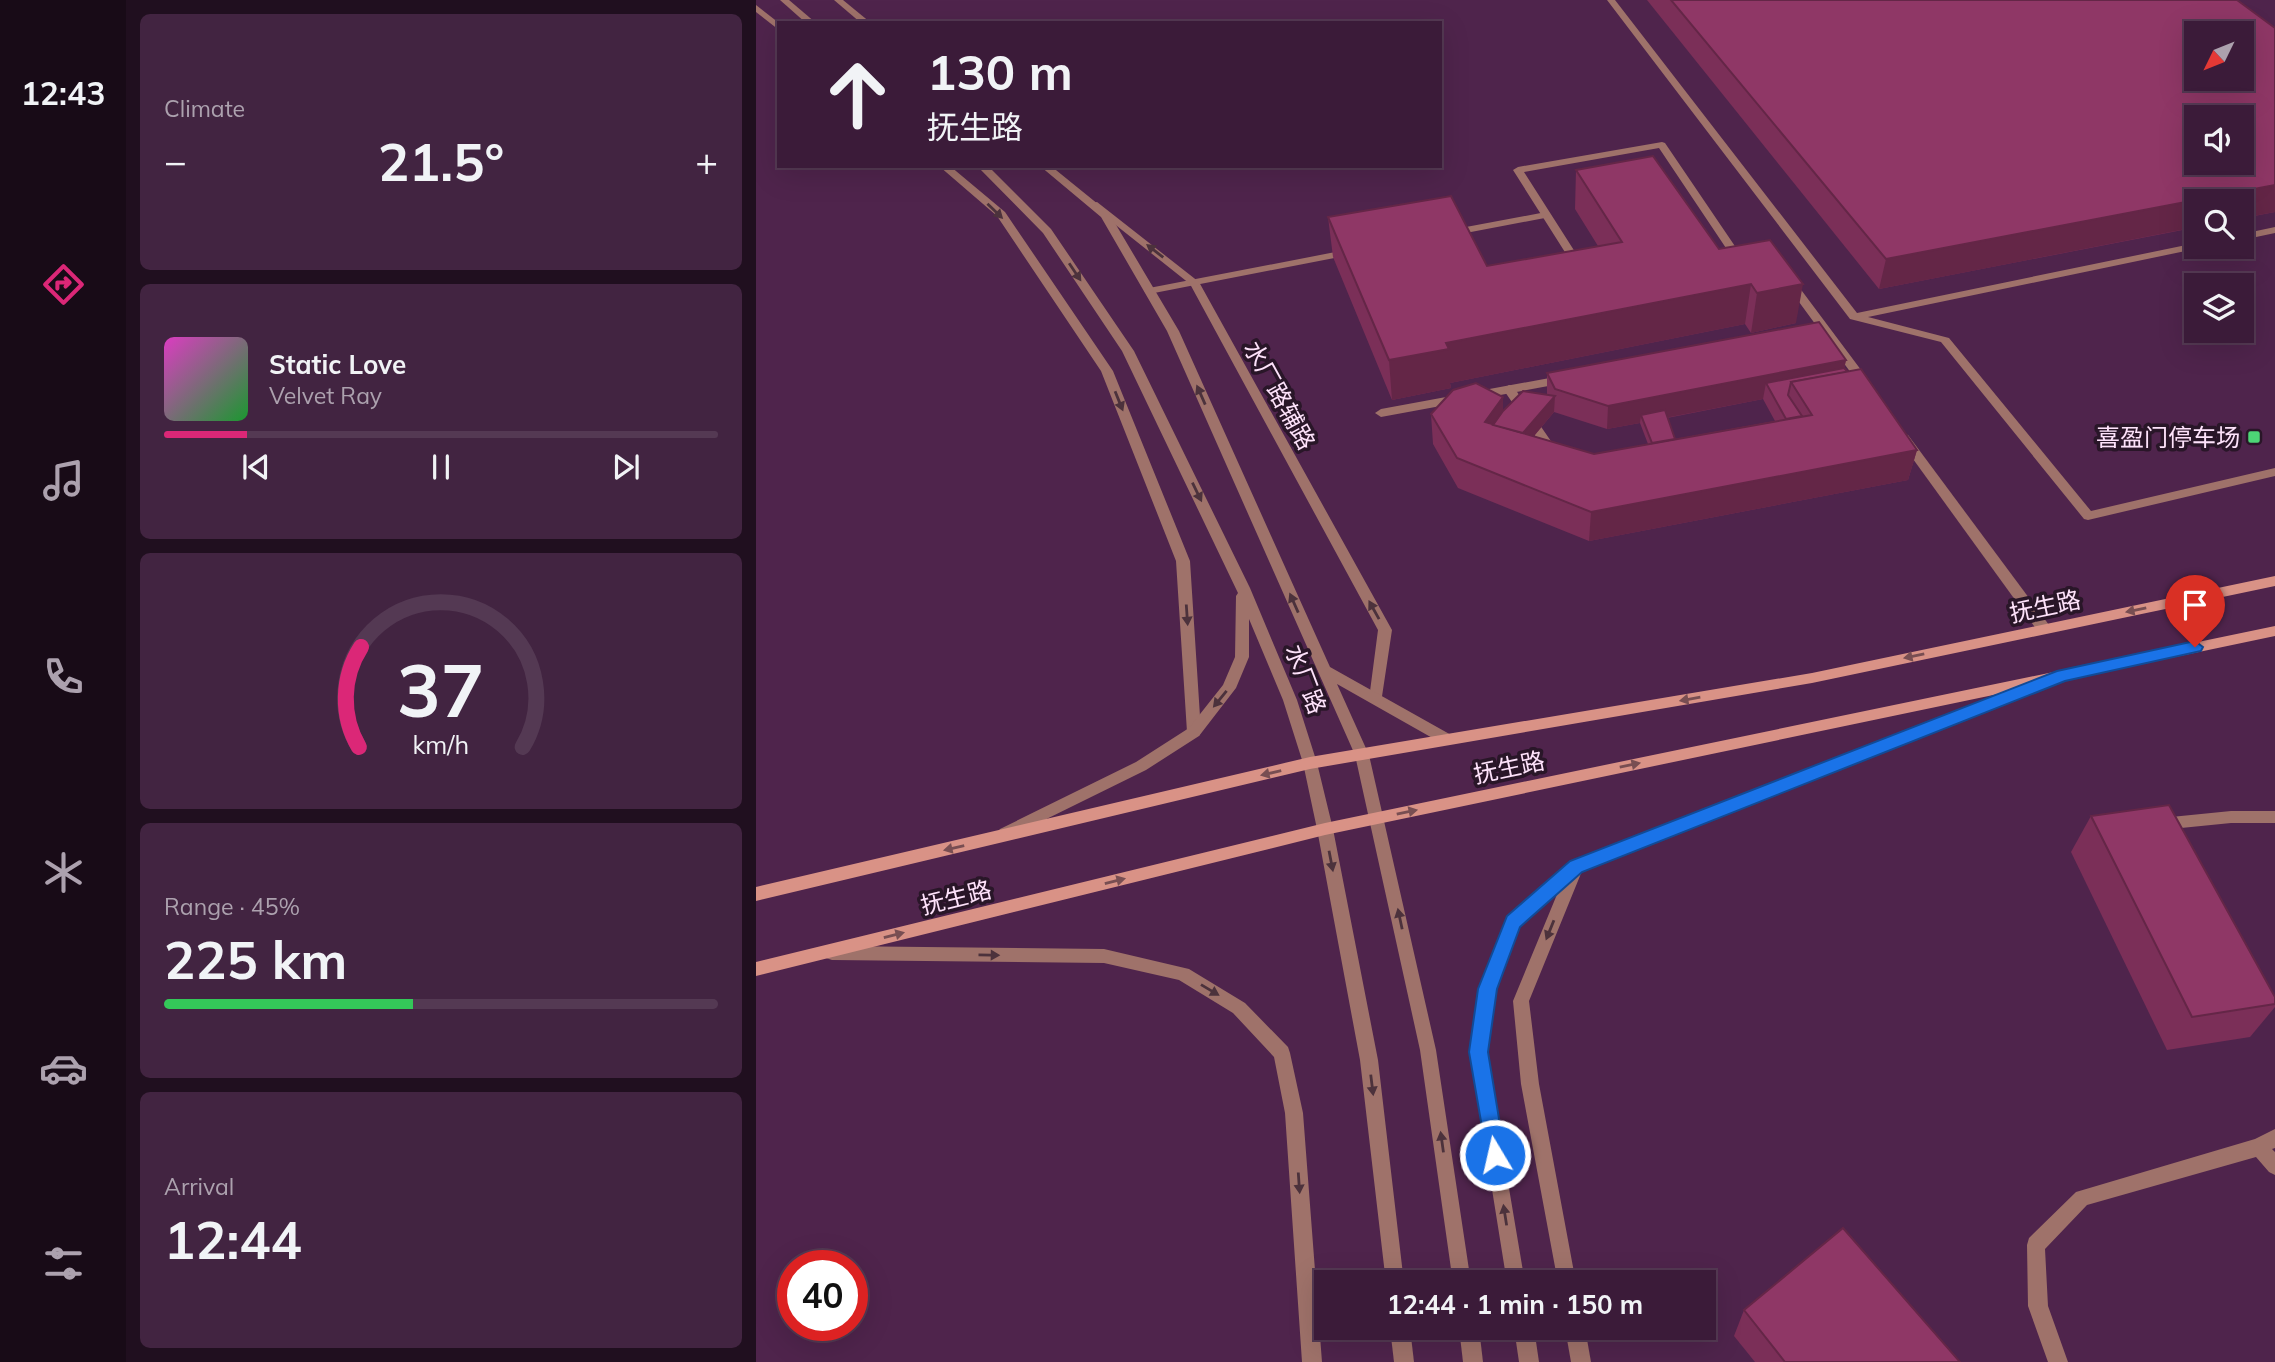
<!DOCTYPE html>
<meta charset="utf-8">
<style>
body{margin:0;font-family:Mulish,"Noto Sans SC",sans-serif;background:#422441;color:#f1f3f6;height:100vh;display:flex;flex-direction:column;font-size:26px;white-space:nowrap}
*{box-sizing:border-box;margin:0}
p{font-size:23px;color:#aca1ae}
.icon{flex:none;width:38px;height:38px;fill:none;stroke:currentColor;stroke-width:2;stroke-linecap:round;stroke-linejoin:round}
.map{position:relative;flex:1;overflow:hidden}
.drawer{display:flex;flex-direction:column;gap:14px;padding:14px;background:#200f1f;width:630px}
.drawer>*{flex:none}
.banner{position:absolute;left:21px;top:21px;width:665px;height:147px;border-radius:0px;box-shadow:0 7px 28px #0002,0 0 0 2px #543953;background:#3b1b39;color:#f1f3f6;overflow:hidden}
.needle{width:46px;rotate:227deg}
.tools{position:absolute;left:1428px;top:21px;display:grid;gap:14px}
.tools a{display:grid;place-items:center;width:70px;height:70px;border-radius:0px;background:#3b1b39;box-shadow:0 7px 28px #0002,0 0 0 2px #543953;font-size:35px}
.speed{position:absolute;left:21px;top:1250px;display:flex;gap:14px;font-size:35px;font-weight:700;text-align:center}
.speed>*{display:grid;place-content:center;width:91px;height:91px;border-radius:50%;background:#3b1b39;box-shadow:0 7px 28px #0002,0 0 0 2px #543953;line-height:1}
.speed .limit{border:10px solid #d22;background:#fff;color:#111}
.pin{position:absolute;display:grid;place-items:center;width:60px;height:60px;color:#fff;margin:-72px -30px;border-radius:50% 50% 50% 0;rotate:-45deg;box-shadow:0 0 7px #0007}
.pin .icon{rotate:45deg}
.me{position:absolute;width:77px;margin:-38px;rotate:351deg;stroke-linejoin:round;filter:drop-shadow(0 0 5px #0008)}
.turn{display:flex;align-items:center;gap:24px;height:147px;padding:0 35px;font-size:32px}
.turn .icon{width:91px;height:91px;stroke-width:2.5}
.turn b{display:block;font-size:49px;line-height:60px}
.big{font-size:52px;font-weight:700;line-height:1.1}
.drawer .card{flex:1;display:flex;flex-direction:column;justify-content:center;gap:10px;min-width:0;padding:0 24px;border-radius:10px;background:#422441}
.drawer .dial{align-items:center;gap:0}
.dial svg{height:182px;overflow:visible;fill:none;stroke:#543953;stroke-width:7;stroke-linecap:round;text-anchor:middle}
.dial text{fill:#f1f3f6;stroke:none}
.song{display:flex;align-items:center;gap:21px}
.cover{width:84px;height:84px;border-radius:10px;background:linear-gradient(135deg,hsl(310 70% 55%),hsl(130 70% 35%))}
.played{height:7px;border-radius:4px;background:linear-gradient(90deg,#db2777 15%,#543953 15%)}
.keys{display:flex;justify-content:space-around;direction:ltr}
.heat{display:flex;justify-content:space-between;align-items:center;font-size:38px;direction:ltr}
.charge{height:10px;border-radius:5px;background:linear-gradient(90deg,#34c759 45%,#543953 0)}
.trip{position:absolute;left:558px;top:1270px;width:402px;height:70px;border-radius:0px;background:#3b1b39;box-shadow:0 7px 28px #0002,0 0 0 2px #543953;font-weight:700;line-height:70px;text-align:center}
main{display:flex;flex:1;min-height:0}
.tab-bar{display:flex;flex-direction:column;width:126px;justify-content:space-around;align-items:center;background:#180b17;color:#aca1ae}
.tab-bar .icon{width:49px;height:49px}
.tab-bar .on{color:#db2777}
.tab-bar b{font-size:32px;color:#f1f3f6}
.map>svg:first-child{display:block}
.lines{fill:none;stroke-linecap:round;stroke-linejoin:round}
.service{fill:#9f726a;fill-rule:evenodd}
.pedestrian{fill:#9f726a;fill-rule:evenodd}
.minor{fill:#9f726a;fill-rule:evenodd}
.tertiary{fill:#9f726a;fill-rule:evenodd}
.secondary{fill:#d99286;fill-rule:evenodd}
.wall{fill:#7b2f58;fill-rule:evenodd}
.shaded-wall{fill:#642647}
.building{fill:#8f3766;stroke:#642647;stroke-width:2;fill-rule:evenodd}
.oneway{fill:#4c323c}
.oneway2{fill:#784e52}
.route{fill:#1a73e8;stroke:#114b97;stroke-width:2}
.poi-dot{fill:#4dd676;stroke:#291628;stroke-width:2.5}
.labels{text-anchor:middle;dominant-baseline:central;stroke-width:7;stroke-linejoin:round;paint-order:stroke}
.street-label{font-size:24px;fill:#fde2fa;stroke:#291628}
.poi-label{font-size:24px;fill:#fde2fa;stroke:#291628;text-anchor:end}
</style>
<main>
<nav class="tab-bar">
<b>12:43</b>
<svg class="icon on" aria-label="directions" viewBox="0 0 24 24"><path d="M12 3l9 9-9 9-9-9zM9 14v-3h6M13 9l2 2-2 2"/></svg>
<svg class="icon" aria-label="music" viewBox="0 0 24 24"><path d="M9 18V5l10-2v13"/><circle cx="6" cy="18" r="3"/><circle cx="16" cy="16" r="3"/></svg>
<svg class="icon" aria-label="phone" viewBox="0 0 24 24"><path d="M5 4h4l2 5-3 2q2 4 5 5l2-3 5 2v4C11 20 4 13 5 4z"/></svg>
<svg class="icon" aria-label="climate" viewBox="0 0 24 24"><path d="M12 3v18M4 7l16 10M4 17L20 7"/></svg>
<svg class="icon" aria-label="car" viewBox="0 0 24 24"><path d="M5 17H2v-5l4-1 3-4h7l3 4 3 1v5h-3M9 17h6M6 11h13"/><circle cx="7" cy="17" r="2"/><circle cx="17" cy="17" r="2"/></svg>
<svg class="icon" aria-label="filters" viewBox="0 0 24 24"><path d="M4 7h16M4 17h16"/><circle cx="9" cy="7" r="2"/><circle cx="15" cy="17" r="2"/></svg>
</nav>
<section class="drawer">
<div class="card"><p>Climate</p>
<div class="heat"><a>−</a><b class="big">21.5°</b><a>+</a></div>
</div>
<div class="card">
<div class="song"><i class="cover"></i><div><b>Static Love</b><p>Velvet Ray</p></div></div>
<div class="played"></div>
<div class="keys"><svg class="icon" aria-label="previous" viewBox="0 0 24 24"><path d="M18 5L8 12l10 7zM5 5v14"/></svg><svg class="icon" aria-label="pause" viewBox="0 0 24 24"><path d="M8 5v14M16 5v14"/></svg><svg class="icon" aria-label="next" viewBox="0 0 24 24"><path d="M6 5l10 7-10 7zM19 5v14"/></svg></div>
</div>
<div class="card dial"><svg viewBox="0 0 100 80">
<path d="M14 69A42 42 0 1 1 86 69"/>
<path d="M14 69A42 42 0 0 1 15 25" stroke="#db2777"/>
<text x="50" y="56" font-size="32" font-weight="700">37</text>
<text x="50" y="72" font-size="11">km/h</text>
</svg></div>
<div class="card"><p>Range · 45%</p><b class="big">225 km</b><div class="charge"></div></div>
<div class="card"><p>Arrival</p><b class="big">12:44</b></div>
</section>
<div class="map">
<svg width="1519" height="1362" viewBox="0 0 1519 1362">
<rect width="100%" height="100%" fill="#4f244c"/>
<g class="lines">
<g class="service">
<path d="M851 0H859L1101 313 1440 243V247H1445L1444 248 1112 317 1193 338 1335 511 1519 468V476L1332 520 1328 519 1185 342 1094 319Z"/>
<path d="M790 212 794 213V217L694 236 689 233 694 230Z"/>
<path d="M1519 227V233L1486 240V234Z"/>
<path d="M595 249 600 252 599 254 393 294 388 291 393 288Z"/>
<path d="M810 375 816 379 814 382 625 417 619 413 625 409Z"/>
<path d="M1475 811H1519V823H1475L1405 830 1400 828 1397 824 1400 820 1405 818Z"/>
<path d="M1519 1129V1148L1516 1149 1519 1152V1175L1513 1172 1500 1157 1331 1205 1289 1249 1292 1306 1312 1362H1292L1272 1306 1271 1245 1273 1238 1320 1192 1499 1139Z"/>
</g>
<path class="pedestrian" d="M753 385 757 386 799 447 804 451 802 454 791 453 747 389Z"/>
<g class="minor">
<path d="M0 5 23 23V30L0 12Z"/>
<path d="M906 142 909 143 989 261 988 263H980L903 148 768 172 828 266 823 269 819 268 757 170 762 167Z"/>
<path d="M183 166H194L249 212 357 371 434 561 445 732 443 736H433L431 732 420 561 345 371 241 216Z"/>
<path d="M341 202 443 282 636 630 625 703H615L613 699 622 630 434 284 337 207V203Z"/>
<path d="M1033 282 1043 287 1114 382V388H1106L1035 291 1028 285Z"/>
<path d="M1148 434 1152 435 1293 625 1295 629 1293 633H1283L1144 441 1142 438 1144 435Z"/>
</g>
<g class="tertiary">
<path d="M24 0H33L60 23H50Z"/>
<path d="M78 0H87L115 23H105Z"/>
<path d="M221 166H232L295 229 378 351 494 588 541 700 561 763 577 829 622 1060 648 1283H630L604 1060 561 829 547 763 527 700 493 619V657L480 688 443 736 390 770 254 837 249 839 244 837 241 833 244 829 380 762 433 728 467 685 479 657 480 596 482 593 366 351 287 233Z"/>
<path d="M284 166H295L353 213 423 331 574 667 697 736 699 740 697 744H687L581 684 613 755 680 1050 715 1283H697L664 1050 599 755 411 331 345 217Z"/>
<path d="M1293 675 1298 676 1300 680 1298 684 826 871 773 1001 783 1084 820 1283H802L765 1084 757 1001 802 892 763 926 739 989 730 1052 769 1283H751L714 1052 723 989 751 917 815 861Z"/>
<path d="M76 946 348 949 433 969 489 1003 532 1047 534 1053 547 1113 566 1362H546L529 1113 518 1057 477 1013 423 980 348 963 76 960 70 958 68 953 70 948Z"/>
<path d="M634 1328H654L658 1362H638Z"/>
<path d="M703 1328H723L727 1362H707Z"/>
<path d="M758 1328H778L783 1362H763Z"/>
<path d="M809 1328H829L835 1362H815Z"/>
</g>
<g class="secondary">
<path d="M1519 576V586L1056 683 554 769 0 901V887L554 757 1056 673Z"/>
<path d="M1519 626V636L569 835 0 976V962L569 823Z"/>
</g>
</g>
<g class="wall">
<path d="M891 0H1481L1519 28V212L1123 289Z"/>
<path d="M820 170 963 249 1040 323 995 333 989 324 694 383 695 388 636 400 577 257 572 217 731 266 842 246 819 209Z"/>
<path d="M1090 360 1088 368 1161 450 1152 480 833 541 702 488 677 444 675 414 747 411 791 395V373ZM1007 399 1019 421 919 439 911 418ZM798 412 851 429 884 423 892 444 838 454 778 436Z"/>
<path d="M1335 816 1519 997V1007L1494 1037 1411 1050 1315 852Z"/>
<path d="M988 1310 1204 1362H999L978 1336Z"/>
</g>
<g class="shaded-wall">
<path d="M1519 185V212L1486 218V201H1440V227L1123 289 1130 259Z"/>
<path d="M995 284 989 324 694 383 695 388 636 400 633 360 690 343Z"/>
<path d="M1047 284 1040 323 995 333 1001 293Z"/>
<path d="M1090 360 1085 384 1035 382 1010 383 1007 399 888 422 885 415 884 423 851 429 852 406Z"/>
<path d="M799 396 798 412 758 460V444Z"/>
<path d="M747 397V427L729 422Z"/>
<path d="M1161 450 1152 480 833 541 835 512Z"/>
</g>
<g class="building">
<path d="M915 0H1481L1519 28V185L1130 259ZM1440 33H1486V79H1440ZM1440 117H1486V163H1440Z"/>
<path d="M897 156 963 249 1014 240 1047 284 1001 293 995 284 690 343 693 349 633 360 572 217 695 196 731 266 866 242 820 170Z"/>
<path d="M1063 322 1090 360 852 406 799 389 791 373Z"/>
<path d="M1088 368 1092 372 1035 382 1032 395 1046 416 1030 419 1010 383Z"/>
<path d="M1105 369 1161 450 835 512 701 458 675 414 697 390 720 383 747 397 729 422 838 454 1056 415 1035 382Z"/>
<path d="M767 391 799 396 767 433 737 425 747 411Z"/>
<path d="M909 410 919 439 896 443 885 415Z"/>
<path d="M1413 805 1519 997V1004L1436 1017 1335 816Z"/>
<path d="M1087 1228 1204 1362H1029L988 1310Z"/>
</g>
<defs><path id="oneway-solid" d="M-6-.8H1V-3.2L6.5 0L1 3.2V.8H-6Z" transform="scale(1.75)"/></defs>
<g class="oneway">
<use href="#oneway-solid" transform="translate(239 211) rotate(44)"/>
<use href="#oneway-solid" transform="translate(399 251) rotate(-142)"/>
<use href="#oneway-solid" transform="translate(319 272) rotate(56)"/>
<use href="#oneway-solid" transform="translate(445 395) rotate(-114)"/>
<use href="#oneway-solid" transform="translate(363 401) rotate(68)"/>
<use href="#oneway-solid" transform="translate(441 492) rotate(64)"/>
<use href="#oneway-solid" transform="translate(538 603) rotate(-114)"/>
<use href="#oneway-solid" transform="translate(618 610) rotate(-119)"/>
<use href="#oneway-solid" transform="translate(431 615) rotate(86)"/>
<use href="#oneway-solid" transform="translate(464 699) rotate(129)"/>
<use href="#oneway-solid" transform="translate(575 861) rotate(79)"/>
<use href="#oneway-solid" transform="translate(644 919) rotate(-102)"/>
<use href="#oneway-solid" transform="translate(794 930) rotate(112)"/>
<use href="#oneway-solid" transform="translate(233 955) rotate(1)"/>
<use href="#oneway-solid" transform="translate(454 990) rotate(31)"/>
<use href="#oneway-solid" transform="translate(616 1085) rotate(83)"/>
<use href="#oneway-solid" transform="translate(686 1142) rotate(-98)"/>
<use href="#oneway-solid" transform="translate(543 1183) rotate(86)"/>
<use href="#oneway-solid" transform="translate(749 1215) rotate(-99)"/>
</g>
<g class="oneway2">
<use href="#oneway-solid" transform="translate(1380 610) rotate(168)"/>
<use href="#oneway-solid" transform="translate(1158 656) rotate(168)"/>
<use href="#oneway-solid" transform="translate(934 699) rotate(170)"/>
<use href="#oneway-solid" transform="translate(874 765) rotate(-12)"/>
<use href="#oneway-solid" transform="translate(515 773) rotate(167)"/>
<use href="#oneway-solid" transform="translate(651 812) rotate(-12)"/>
<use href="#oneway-solid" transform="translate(198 848) rotate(167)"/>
<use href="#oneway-solid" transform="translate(359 881) rotate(-14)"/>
<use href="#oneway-solid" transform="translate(138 935) rotate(-14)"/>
</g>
<path class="route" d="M1439 641 1447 647 1445 651 1309 681 826 872 764 927 741 989 732 1052 749 1155 746 1162 739 1165 732 1162 713 1052 722 989 751 916 814 861 1301 671Z"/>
<rect class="poi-dot" x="1491" y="430" width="14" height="14" rx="3.5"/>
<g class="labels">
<g class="street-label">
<text transform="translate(524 395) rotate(61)">水厂路辅路</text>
<text transform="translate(1289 606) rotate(-12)">抚生路</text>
<text transform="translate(550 679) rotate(69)">水厂路</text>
<text transform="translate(753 767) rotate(-12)">抚生路</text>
<text transform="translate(200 897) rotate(-14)">抚生路</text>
</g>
<g class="poi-label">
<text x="1484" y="437">喜盈门停车场</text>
</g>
</g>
</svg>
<div class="tools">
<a><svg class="needle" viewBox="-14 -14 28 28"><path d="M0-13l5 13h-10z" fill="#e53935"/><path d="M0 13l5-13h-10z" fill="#aca1ae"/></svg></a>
<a><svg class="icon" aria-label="sound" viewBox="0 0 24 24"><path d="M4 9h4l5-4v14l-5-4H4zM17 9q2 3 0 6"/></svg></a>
<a><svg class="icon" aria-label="search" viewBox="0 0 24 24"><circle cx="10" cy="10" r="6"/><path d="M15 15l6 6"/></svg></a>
<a><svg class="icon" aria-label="layers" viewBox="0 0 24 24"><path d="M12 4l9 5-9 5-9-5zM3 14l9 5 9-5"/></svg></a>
</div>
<div class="speed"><div class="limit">40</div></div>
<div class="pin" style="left:1439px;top:647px;background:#d93025"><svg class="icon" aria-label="arrive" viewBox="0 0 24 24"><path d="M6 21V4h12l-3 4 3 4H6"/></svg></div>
<svg class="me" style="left:739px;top:1155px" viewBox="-20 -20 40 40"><circle r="17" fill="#1a73e8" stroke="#fff" stroke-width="3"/><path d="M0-11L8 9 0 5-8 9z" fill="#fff"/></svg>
<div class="trip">12:44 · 1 min · 150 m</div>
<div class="banner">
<div class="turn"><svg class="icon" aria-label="ahead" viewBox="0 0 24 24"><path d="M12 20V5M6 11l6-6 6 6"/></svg><div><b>130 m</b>抚生路</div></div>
</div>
</div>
</main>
